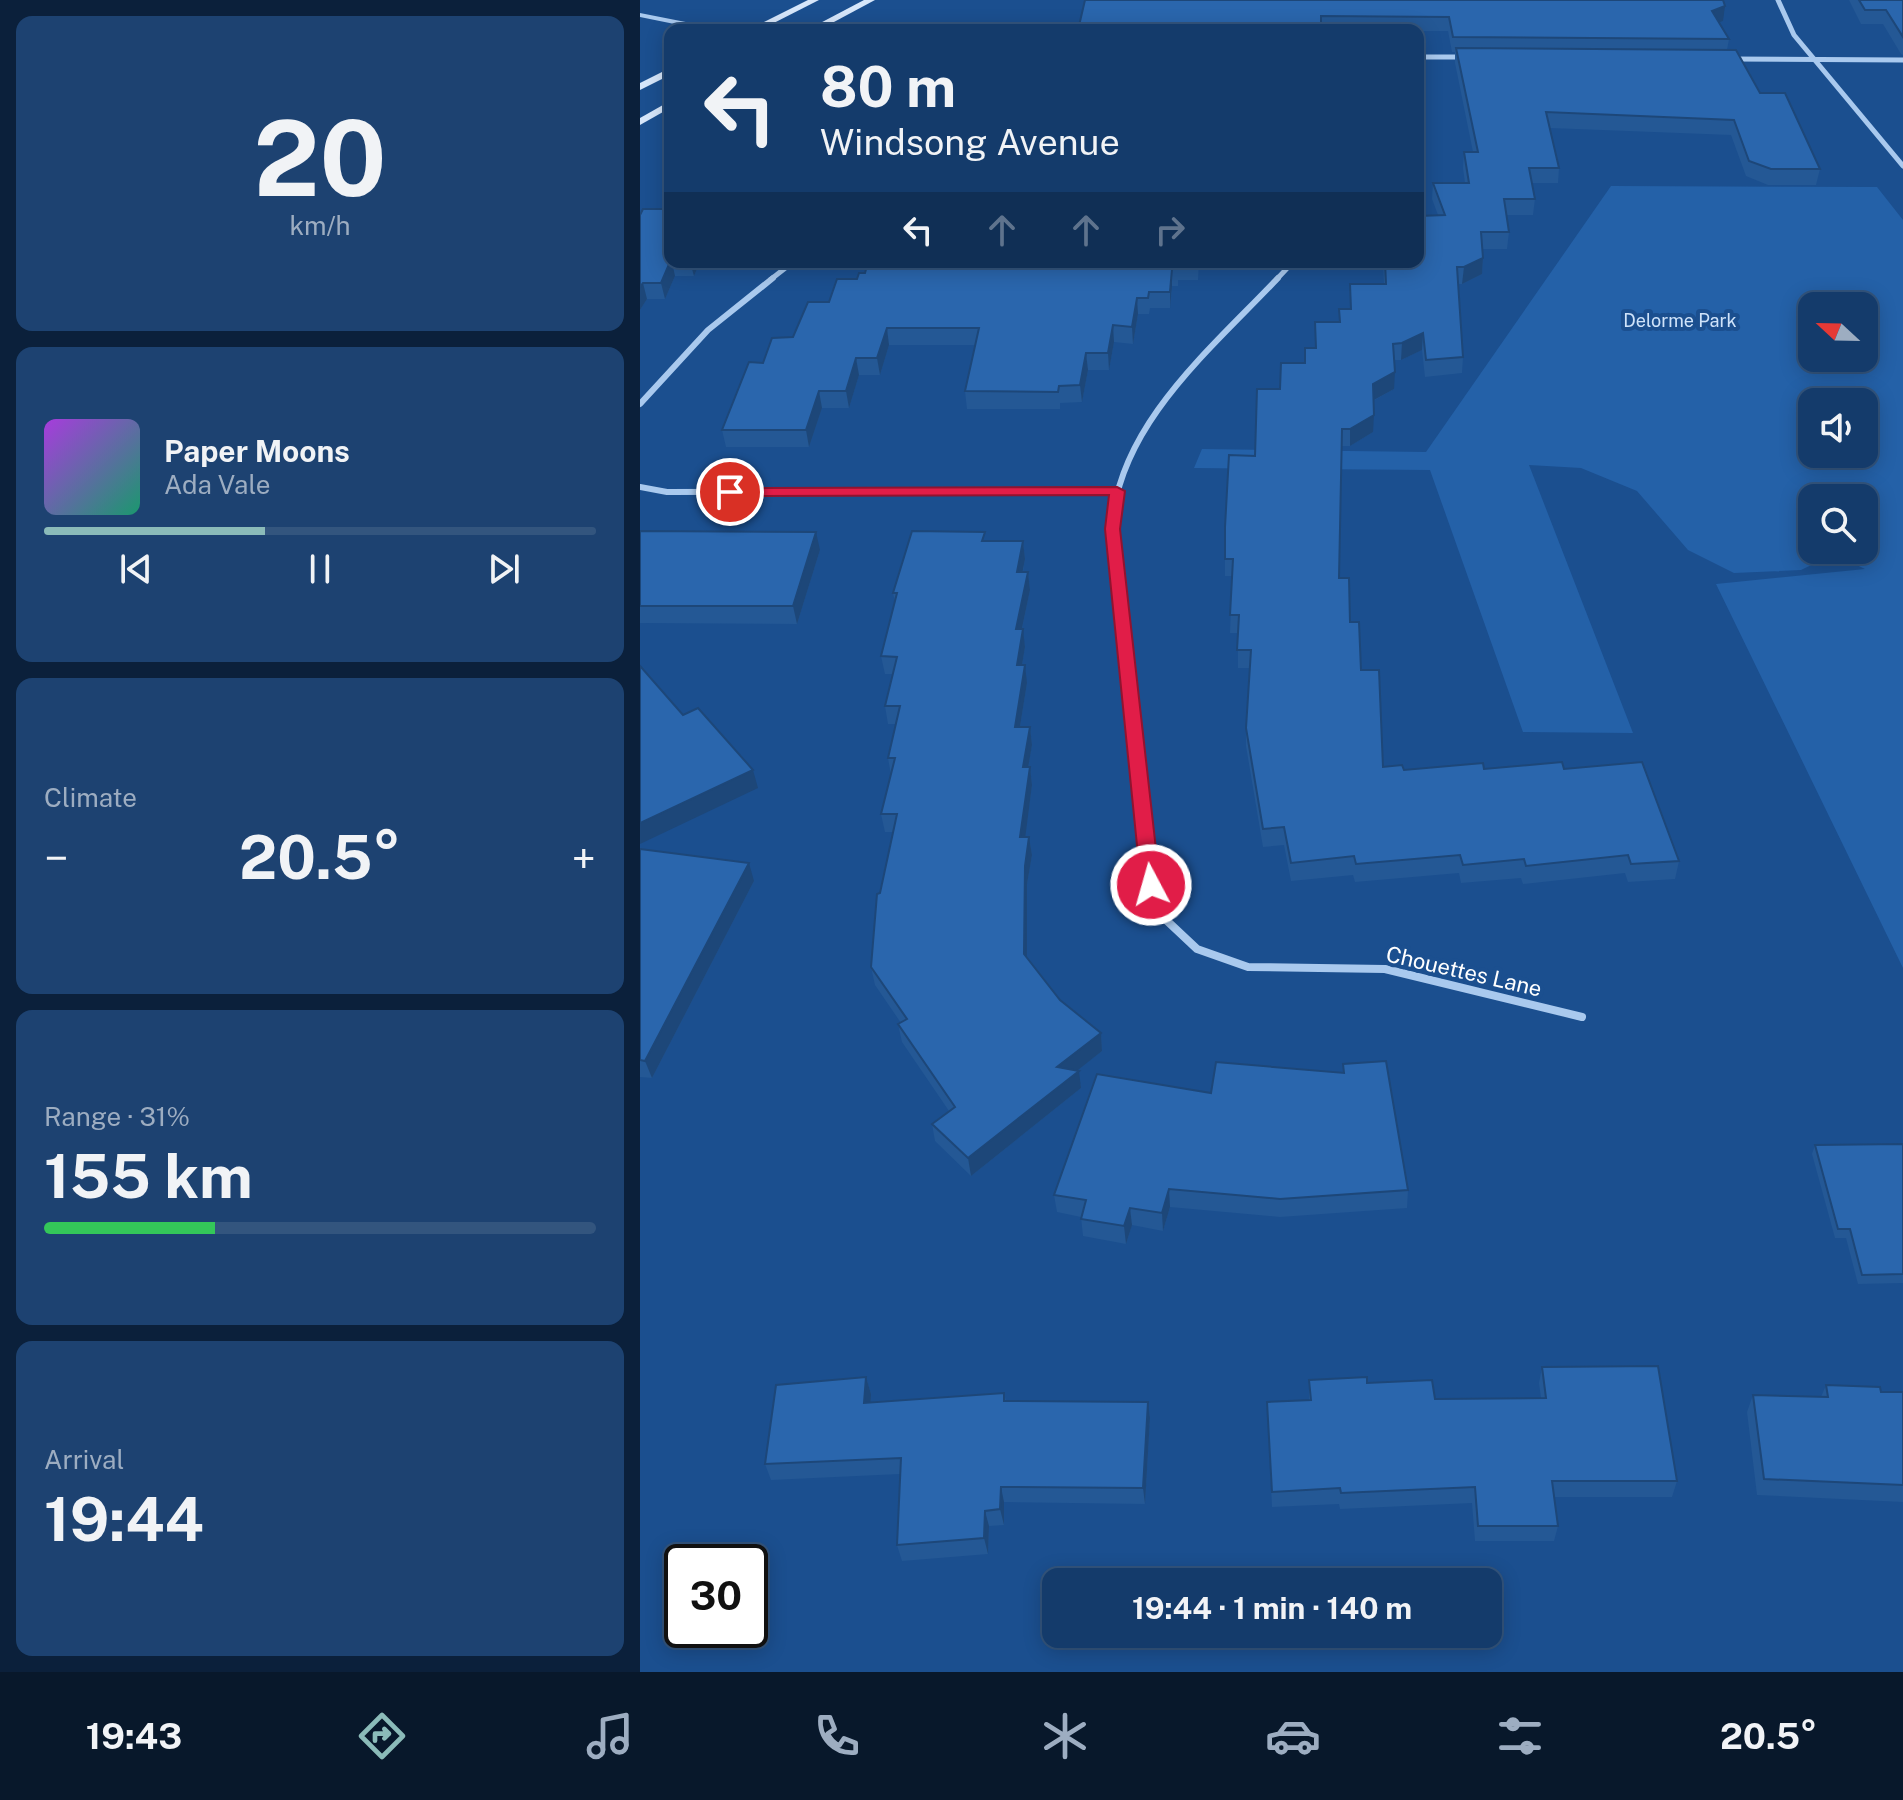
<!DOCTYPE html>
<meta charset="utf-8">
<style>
body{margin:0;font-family:"Public Sans",sans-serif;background:#1d4271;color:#f1f3f6;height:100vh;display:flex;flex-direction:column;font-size:30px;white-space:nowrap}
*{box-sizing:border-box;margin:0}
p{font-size:26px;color:#9dadc1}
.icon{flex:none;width:44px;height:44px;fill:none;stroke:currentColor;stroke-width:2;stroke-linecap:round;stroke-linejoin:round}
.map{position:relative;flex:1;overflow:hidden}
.sheet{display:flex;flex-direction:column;gap:16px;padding:16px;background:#0b203b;width:640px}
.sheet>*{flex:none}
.banner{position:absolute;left:24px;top:24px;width:760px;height:244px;border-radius:16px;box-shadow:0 4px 20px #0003,0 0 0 2px #33557e;background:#143b6b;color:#f1f3f6;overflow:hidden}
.needle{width:52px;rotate:292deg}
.tools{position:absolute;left:1158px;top:292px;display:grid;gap:16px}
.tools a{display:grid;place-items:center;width:80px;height:80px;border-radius:16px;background:#143b6b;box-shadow:0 4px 20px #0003,0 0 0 2px #33557e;font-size:40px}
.speed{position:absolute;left:24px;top:1544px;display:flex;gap:16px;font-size:40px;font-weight:700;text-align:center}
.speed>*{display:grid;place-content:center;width:104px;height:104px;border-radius:50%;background:#143b6b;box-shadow:0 4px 20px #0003,0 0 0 2px #33557e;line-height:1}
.speed .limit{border:4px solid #111;border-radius:12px;background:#fff;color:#111}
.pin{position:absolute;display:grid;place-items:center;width:68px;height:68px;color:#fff;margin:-34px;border:4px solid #fff;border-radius:50%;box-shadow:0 2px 8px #0007}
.me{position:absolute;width:88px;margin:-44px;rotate:354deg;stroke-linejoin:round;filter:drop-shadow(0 0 6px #0008)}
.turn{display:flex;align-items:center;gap:28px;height:168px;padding:0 24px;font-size:36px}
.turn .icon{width:104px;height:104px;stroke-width:2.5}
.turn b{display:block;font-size:56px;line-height:68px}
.lanes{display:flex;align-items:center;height:76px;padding:0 24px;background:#0003;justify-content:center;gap:40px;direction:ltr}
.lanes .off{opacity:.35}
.big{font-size:60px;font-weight:700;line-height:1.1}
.sheet .widget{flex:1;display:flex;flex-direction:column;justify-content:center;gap:12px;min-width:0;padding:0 28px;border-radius:16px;background:#1d4271}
.sheet .dial{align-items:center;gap:0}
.dial b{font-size:104px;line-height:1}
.song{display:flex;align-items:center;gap:24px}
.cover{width:96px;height:96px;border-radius:12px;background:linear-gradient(135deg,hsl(280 70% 55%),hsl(160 70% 35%))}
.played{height:8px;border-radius:4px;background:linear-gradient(90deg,#8bbbb9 40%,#33557e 40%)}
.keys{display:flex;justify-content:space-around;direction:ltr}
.heat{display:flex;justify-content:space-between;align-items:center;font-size:44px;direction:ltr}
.charge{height:12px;border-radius:6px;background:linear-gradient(90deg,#34c759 31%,#33557e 0)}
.trip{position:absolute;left:402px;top:1568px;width:460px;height:80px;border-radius:16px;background:#143b6b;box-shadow:0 4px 20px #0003,0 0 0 2px #33557e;font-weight:700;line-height:80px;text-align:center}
.tab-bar{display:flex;height:128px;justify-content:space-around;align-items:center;background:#08182b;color:#9dadc1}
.tab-bar .icon{width:56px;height:56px}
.tab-bar .on{color:#8bbbb9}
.tab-bar b{font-size:36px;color:#f1f3f6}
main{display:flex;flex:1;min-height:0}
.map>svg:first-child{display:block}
.green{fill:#2461a8;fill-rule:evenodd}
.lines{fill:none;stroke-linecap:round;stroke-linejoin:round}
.minor-far2{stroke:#a9c9ee;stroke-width:5}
.minor-far1{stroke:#a9c9ee;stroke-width:6}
.minor{stroke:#a9c9ee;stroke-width:8}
.tertiary{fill:#a9c9ee;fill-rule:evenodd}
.secondary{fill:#d6e6fa;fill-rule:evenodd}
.wall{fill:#245895}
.shaded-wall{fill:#1d4779}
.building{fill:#2a66ad;stroke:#1d4779;stroke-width:2}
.route{fill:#e11d48;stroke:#92132f;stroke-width:2}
.labels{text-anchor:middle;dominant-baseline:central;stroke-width:8;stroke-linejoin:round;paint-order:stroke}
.far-park-label{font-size:18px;fill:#cfe3fa;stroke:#1b4f8f}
.street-label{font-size:22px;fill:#fff;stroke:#1b4f8f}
</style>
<main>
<section class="sheet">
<div class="widget dial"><b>20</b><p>km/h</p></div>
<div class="widget">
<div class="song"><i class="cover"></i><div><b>Paper Moons</b><p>Ada Vale</p></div></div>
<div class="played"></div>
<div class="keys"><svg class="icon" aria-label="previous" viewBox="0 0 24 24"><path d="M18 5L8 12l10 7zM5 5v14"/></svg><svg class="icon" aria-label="pause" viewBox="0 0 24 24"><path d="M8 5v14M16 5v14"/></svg><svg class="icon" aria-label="next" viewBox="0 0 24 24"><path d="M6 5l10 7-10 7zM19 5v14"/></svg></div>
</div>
<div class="widget"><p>Climate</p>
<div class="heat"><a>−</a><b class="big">20.5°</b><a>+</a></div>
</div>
<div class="widget"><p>Range · 31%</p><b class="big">155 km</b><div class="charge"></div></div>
<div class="widget"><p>Arrival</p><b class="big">19:44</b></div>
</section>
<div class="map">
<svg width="1263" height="1672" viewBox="0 0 1263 1672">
<rect width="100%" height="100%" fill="#1b4f8f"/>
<path class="green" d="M971 186 1237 187 1263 220V968L1076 584 1225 569 1194 554 1161 570 1094 573 1048 550 997 491 941 468 889 465 993 733 883 732 790 470 554 468 562 449 786 452ZM1172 306H1224V358H1172ZM1172 402H1224V454H1172ZM1172 498H1224V550H1172Z"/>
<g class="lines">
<g class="minor-far2">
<path d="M1138 0 1154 35 1263 166"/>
<path d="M778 57H826"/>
<path d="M1092 59 1263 60"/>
<path d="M130 280 153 262"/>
<path d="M636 280 653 262"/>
</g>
<g class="minor-far1">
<path d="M0 404 68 330 133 278"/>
<path d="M0 487 27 492 477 491"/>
<path d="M484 637C480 602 470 563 472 527 478 425 572 348 638 278"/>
</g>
<path class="minor" d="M484 635 511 885 524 918 557 949 608 967 745 969 942 1017"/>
<path class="tertiary" d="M0 13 76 28 80 30H64L0 17Z"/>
<g class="secondary">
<path d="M168 0H179L120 30H108Z"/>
<path d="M224 0H235L179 30H167Z"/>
<path d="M30 68V75L0 90V83Z"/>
<path d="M30 101V108L0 125V118Z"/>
</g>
</g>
<g class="wall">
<path d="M445 0 1083 21 1079 22 1089 39 1087 50 1180 169 1176 185H1128L1106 176 1091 135 910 128 919 168 918 183H892L895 199 893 215H866L869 232 867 249H842L843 258 842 274 822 284H818L823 357 822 373 785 377 782 350 761 360H754V389L733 401V432L710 446H701L699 578 743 767 764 770 924 769 1039 861 1035 879 988 882 985 873 883 884 881 878 821 883 819 873 715 882 713 875 651 881 644 845 623 847 606 746V728L610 668H598V633H590L592 576H585V559L615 456 640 389 665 363 675 348V322H699V309H710V284H744L743 262H778L798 215 792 199 793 183H825L823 168 824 152H833L815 63V52H812L808 31H778V30H438Z"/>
<path d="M1209 0H1263V55L1261 54 1243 24H1221Z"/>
<path d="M29 209 30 262H60L54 276H35L25 299H7L0 310V215Z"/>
<path d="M559 262 558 280H538V286H532L530 308H510L509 314H498L493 344 474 342 469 370H448L442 402 420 403V409H327L325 391 335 345H249L240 375H219L209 408H182L169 447H86L82 430 123 363 153 337 189 302 217 279Z"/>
<path d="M0 531 180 550 157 624 0 623Z"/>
<path d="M346 541H383L385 559 383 572H388L390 590 382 629 385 647 382 665 387 683 380 727H390L392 745 388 767H390L392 785 385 837H389L392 855 387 884V958L420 1000 461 1033 462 1051 437 1070 441 1088 331 1176 295 1141 292 1124 309 1111 262 1042 258 1024 261 1023 235 985 231 967 240 893 253 832H245L241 814 251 775 248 758 256 724H248L245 706 253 674H245L241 656 255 602 253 593Z"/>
<path d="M0 849 114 881 12 1078 0 1077Z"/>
<path d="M703 1064 768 1190 767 1208 640 1217 530 1207 523 1231 492 1225 486 1244 443 1236 441 1217 417 1212 414 1195 571 1093 703 1072Z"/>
<path d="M1263 1144V1283L1218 1284 1206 1238H1195L1172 1154 1175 1145Z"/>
<path d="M902 1367 1037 1481 1032 1497H914L918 1526 914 1541H835L832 1503 700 1509 699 1504 632 1507 627 1402 669 1400V1380L727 1383 795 1399 901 1398 899 1383Z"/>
<path d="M226 1377 231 1394V1402L364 1393 366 1401 508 1402 510 1418 505 1504 364 1502V1525L349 1526 348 1554 262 1561 257 1545 260 1474 131 1480 125 1464Z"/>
<path d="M1186 1385 1241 1392H1263V1502L1117 1495 1107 1412 1113 1395 1181 1397Z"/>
</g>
<g class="shaded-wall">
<path d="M1085 6 1083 21 1069 26 1072 11Z"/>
<path d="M843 258 842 274 822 284 824 267Z"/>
<path d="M30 262H32L35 276 25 299 21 283Z"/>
<path d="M50 262H60L54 276Z"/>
<path d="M532 269V286L530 308V292Z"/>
<path d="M3 283 7 299 0 310V287Z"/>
<path d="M497 298 498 314 493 344 492 327Z"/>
<path d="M473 325 474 342 469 370 468 353Z"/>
<path d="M247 328 249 345 240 375 237 358Z"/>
<path d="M783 333 782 350 761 360 762 343Z"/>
<path d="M446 353 448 370 442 402 440 385Z"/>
<path d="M216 358 219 375 209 408 206 391Z"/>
<path d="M755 372 754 389 732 401 733 384Z"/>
<path d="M179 391 182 408 169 447 166 430Z"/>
<path d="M734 415 733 432 710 446V429Z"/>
<path d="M176 532 180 550 157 624 153 606Z"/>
<path d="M383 541 385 559 379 590 377 572Z"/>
<path d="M388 572 390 590 378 647 376 629Z"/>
<path d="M383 629 385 647 379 683 377 665Z"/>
<path d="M385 665 387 683 377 745 375 727Z"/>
<path d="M390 727 392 745 385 785 383 767Z"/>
<path d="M390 767 392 785 383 855 380 837Z"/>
<path d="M113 770 118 788 0 844V823Z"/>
<path d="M389 837 392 855 387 884V972L384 954 385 866Z"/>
<path d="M109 863 114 881 12 1078 5 1061Z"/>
<path d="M461 1033 462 1051 419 1085 417 1067Z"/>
<path d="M439 1071 441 1088 331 1176 328 1158Z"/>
<path d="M529 1189 530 1207 523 1231 522 1213Z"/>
<path d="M490 1208 492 1225 486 1244 484 1226Z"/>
<path d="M226 1377 231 1394 230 1419 224 1403Z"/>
<path d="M508 1402 510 1418 505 1504 503 1488Z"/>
<path d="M361 1487 364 1502V1525L360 1509Z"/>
<path d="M345 1511 349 1526 348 1554 344 1538Z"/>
</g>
<g class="building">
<path d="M445 0H1083L1085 6 1072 11 1089 39 813 37 809 17 681 16V30H438Z"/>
<path d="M1219 0H1263V37L1246 10H1225Z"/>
<path d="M816 48 1096 50 1120 93H1145L1180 169H1131L1109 161 1094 120 906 112 919 168H889L895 199H864L869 232H841L843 258 824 267H817L823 357 786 360 783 333 762 343 753 344 755 372 733 384 734 415 710 429H702L699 578H709L710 622H719L721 670H739L743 767 762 765 764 770 843 763 844 769 922 762 924 769 1002 762 1039 861 991 864 988 855 886 866 884 859 823 865 820 855 716 864 714 856 651 863 644 827 623 829 606 728 611 650H597L599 615H590L593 559H585V527L589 455 615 456 617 389H640L641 363H665V348H676L675 322H700L699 309H711L710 284H746L745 262H778V216L805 215 793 183H829L824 152H838Z"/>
<path d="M30 207V262L21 283H3L0 287V215L3 209H29Z"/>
<path d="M228 262H557V264H538L537 269H532L530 292H509L508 298H497L492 327 473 325 468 353H446L440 385 419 386 418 392 325 391 339 328H247L237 358H216L206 391H179L166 430H82L109 362 123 363 132 338 153 337 168 302H189L197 279H217L219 273H225Z"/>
<path d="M0 531 176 532 153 606H0Z"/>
<path d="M272 531 345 532 342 541H383L377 572H388L376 629H383L377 665H385L375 727H390L383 767H390L380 837H389L385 866 384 954 420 1000 461 1033 417 1067 439 1071 328 1158 292 1124 315 1107 258 1024 267 1019 231 967 237 894 240 893 257 814H241L255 758H248L260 706H245L257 657 241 656 257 593H253Z"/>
<path d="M0 666 43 715 58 708 113 770 0 823Z"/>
<path d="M0 849 109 863 5 1061 0 1060Z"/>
<path d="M746 1061 768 1190 640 1199 529 1189 522 1213 490 1208 484 1226 441 1219 446 1200 414 1195 457 1074 571 1093 576 1062 704 1073 703 1064Z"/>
<path d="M1263 1144V1274L1222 1275 1210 1229H1198L1175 1145Z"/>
<path d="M1018 1366 1037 1481H912L918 1526H838L835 1487 701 1493 700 1488 632 1492 627 1402 671 1400 669 1380 727 1377V1383L792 1380 795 1399 906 1398 902 1367Z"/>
<path d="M226 1377 224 1403 364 1393V1401L508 1402 503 1488 361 1487 360 1509 345 1511 344 1538 257 1545 261 1458 125 1464 136 1385Z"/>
<path d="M1186 1385 1240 1387 1241 1392H1263V1485L1124 1479 1113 1395 1188 1397Z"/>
</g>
<path class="route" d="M477 487 485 491 480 529 520 885 511 891 501 885 465 529 469 495 90 496 83 492 90 488Z"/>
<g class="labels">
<g class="far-park-label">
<text x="1040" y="320">Delorme Park</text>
</g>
<g class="street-label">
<text transform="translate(824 971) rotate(13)">Chouettes Lane</text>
</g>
</g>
</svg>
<div class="tools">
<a><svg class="needle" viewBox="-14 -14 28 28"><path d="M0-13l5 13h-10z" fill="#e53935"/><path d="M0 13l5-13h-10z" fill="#9dadc1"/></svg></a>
<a><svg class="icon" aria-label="sound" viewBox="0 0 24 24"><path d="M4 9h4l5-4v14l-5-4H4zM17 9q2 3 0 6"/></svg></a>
<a><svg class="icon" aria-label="search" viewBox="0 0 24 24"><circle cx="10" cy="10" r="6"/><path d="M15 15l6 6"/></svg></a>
</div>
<div class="speed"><div class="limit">30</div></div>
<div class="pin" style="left:90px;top:492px;background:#d93025"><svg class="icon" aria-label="arrive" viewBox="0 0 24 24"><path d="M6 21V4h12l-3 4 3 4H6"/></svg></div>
<svg class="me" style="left:511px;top:885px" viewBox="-20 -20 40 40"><circle r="17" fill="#e11d48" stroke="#fff" stroke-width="3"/><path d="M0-11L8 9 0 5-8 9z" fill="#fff"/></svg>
<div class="trip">19:44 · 1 min · 140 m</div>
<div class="banner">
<div class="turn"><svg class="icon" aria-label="left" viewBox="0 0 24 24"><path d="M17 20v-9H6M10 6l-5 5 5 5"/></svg><div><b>80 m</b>Windsong Avenue</div></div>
<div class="lanes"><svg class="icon" aria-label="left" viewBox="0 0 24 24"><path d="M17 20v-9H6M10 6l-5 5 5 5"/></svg><svg class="icon off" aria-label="ahead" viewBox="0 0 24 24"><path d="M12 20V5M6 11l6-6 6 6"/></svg><svg class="icon off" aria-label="ahead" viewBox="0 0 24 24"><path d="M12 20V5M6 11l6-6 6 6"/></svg><svg class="icon off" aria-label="right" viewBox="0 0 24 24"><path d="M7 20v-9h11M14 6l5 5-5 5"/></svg></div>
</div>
</div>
</main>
<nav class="tab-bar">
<b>19:43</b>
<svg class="icon on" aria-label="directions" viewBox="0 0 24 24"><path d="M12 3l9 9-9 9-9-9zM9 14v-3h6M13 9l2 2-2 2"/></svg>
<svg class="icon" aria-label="music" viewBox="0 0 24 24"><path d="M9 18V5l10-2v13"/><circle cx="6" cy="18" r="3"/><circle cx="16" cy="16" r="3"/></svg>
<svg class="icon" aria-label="phone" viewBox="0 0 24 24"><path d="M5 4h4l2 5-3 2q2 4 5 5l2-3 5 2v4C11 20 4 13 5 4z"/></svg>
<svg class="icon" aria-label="climate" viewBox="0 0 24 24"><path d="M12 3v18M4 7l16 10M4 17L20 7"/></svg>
<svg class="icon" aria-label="car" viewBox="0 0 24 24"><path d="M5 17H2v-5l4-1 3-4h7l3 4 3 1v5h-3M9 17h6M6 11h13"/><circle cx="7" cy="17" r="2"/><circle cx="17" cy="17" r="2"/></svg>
<svg class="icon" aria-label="filters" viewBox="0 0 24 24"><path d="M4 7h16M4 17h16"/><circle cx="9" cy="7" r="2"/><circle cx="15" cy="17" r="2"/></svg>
<b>20.5°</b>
</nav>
